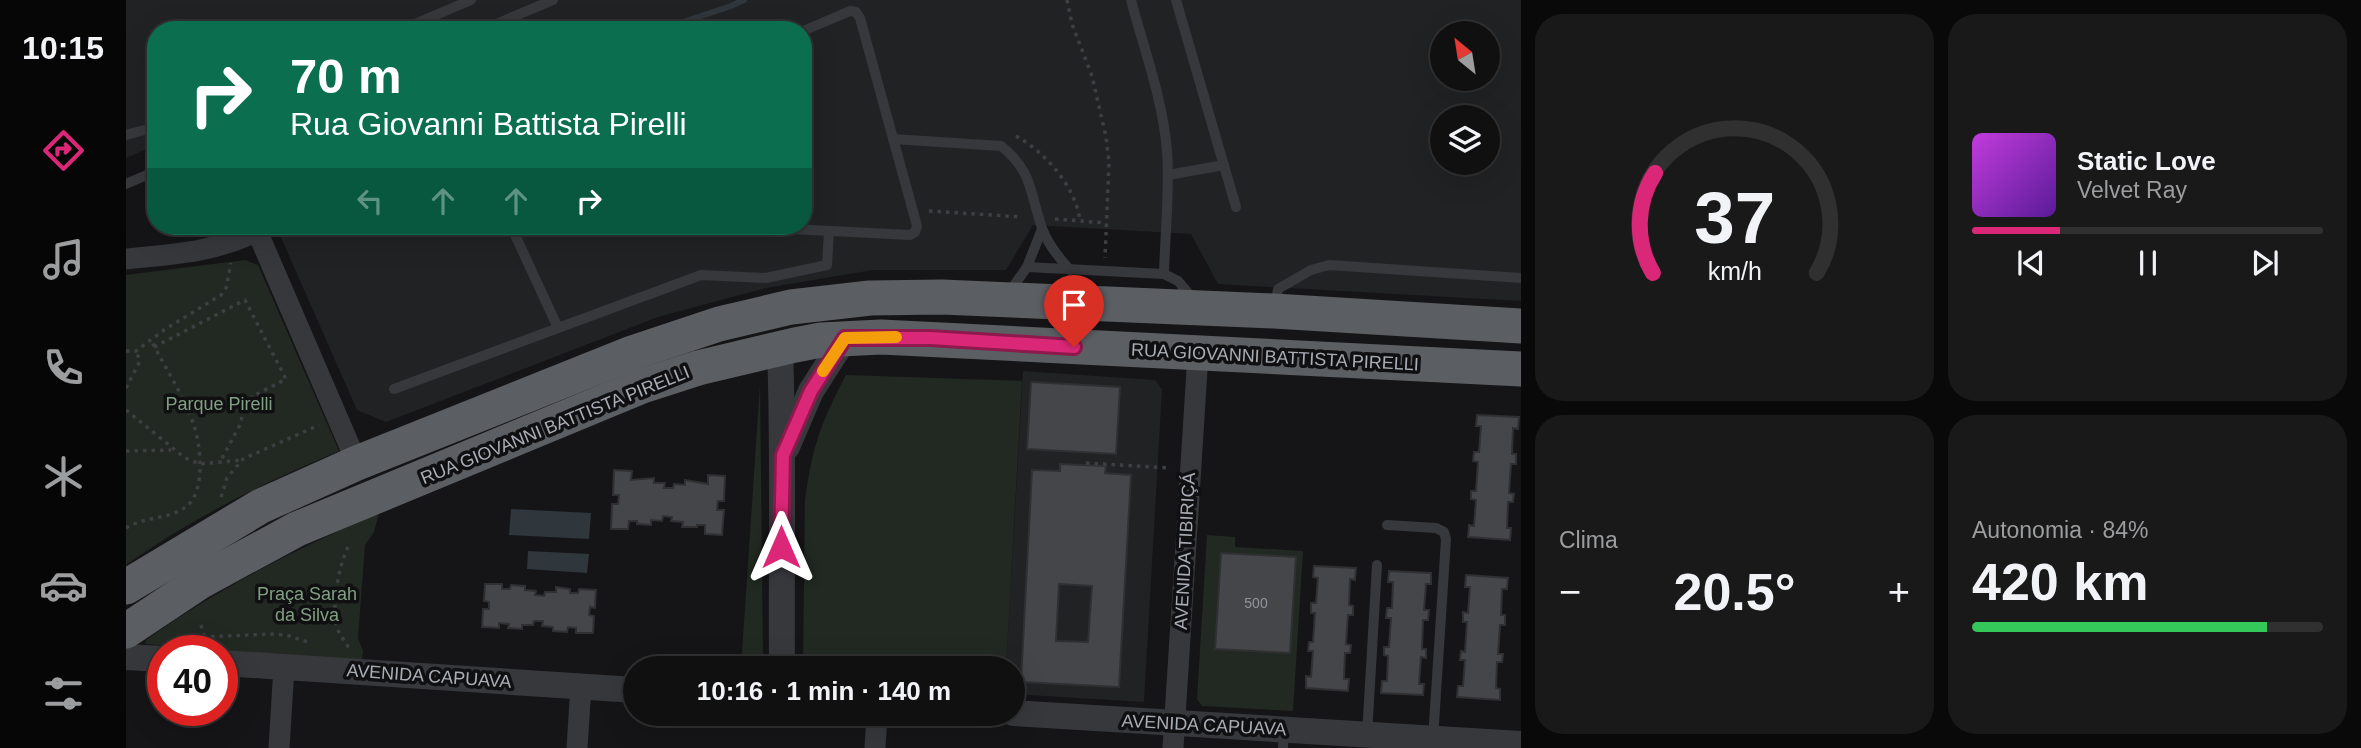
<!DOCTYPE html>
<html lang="pt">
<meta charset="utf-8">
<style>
body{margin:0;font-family:Arial,sans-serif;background:#19191a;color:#f1f3f6;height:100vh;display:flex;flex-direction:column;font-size:26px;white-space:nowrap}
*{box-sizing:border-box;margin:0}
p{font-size:23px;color:#9c9d9f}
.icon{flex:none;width:38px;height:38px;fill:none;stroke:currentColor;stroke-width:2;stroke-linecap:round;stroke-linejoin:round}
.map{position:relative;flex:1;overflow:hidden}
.side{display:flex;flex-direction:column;gap:14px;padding:14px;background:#090909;width:840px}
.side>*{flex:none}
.hud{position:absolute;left:21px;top:21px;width:665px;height:214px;border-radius:28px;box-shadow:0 7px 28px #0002,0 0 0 2px #303031;background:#0b6e4f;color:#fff;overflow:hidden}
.needle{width:46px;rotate:330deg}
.controls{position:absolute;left:1304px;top:21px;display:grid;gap:14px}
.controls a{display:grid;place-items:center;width:70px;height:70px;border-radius:50%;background:#101011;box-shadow:0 7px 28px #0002,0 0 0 2px #303031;font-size:35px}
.speed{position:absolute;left:21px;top:635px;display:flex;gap:14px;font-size:35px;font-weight:700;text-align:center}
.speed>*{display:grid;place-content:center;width:91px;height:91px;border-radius:50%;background:#101011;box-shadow:0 7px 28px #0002,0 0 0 2px #303031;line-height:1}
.speed .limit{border:10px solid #d22;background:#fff;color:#111}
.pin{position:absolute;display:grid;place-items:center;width:60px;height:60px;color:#fff;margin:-72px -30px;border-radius:50% 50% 50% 0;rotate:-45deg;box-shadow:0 0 7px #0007}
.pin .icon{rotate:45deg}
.me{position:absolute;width:77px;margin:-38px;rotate:0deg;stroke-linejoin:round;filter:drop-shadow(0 0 5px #0008)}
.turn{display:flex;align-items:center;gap:24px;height:147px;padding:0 28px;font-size:32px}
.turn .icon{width:91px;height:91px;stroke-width:2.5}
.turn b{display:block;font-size:49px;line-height:60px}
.lanes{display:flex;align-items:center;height:66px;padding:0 28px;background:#0003;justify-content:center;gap:35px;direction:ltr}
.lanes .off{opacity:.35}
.big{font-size:52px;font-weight:800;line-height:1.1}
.side .card{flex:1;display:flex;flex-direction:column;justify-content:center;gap:10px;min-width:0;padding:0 24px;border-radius:28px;background:#19191a}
.side .dial{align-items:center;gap:0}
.dial svg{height:182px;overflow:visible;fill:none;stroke:#303031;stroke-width:7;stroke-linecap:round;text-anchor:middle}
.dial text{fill:#f1f3f6;stroke:none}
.song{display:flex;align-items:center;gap:21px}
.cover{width:84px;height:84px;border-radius:10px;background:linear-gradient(135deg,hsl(290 70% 55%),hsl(270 70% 35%))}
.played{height:7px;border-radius:4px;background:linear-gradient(90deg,#db2777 25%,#303031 25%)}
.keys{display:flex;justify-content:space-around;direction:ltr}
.heat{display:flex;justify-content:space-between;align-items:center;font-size:38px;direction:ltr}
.charge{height:10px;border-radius:5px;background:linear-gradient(90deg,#34c759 84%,#303031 0)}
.side .tiles{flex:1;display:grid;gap:14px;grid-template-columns:repeat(2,1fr)}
.trip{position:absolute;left:497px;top:656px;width:402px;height:70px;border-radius:35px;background:#101011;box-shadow:0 7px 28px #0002,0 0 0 2px #303031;font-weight:800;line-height:70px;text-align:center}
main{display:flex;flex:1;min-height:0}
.tab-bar{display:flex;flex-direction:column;width:126px;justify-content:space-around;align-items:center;background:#060607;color:#9c9d9f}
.tab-bar .icon{width:49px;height:49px}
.tab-bar .current{color:#db2777}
.tab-bar b{font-size:32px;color:#f1f3f6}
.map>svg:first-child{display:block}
.built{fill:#212224;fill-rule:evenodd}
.green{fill:#222922}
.water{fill:#2f363c}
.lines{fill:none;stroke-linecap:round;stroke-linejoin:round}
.stream{stroke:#2f363c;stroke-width:6}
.building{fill:#44464a;stroke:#303033;stroke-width:2;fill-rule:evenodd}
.path{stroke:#3d3f42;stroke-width:3.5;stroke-dasharray:3.5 5;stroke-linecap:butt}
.service{stroke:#37383c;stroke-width:10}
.minor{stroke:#37383c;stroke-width:21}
.tertiary{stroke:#37383c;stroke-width:26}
.trunk{stroke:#5b5e63;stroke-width:35}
.route-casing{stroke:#8e194d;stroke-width:18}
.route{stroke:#db2777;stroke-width:12}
.slow{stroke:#f59e0b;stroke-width:12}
.labels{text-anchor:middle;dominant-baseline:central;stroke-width:7;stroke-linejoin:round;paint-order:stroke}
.number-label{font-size:14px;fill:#90939b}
.street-label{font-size:18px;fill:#a9adb6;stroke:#101012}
.park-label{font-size:18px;fill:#819f82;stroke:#101012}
</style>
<main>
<nav class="tab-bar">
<b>10:15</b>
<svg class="icon current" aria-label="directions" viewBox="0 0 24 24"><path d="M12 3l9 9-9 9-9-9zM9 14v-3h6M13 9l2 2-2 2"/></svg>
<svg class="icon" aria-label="music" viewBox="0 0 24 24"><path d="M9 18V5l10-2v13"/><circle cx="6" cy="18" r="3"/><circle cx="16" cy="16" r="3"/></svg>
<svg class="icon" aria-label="phone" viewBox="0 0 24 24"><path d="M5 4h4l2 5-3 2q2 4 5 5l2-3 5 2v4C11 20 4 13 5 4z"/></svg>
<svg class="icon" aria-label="climate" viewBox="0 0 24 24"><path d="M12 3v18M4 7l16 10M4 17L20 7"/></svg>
<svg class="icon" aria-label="car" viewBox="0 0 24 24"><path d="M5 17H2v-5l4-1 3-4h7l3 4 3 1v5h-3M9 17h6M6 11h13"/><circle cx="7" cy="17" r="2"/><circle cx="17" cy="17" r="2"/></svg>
<svg class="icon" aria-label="filters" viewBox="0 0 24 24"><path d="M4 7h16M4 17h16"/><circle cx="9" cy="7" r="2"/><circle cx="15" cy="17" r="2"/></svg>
</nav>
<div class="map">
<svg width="1395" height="748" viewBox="0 0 1395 748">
<rect width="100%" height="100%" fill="#151517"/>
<g class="built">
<path d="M0 0H1395V301L1092 284 1065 234 907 225 880 270H747L640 288 532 317 260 422 231 410 150 226H677V30H30V145L0 158ZM1316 33H1362V79H1316ZM1316 117H1362V163H1316Z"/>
<path d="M897 371 1029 380 1036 389 1018 702 887 694V668H880Z"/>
</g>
<g class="green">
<path d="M119 260 132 265 213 451C139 482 66 518 0 565V275Z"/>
<path d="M720 375 896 381 880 668 677 667 679 500C686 447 695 422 720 375Z"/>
<path d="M634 385 637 658 631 668H615Z"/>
<path d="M253 513 248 532 239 545 232 638 237 651 236 661 19 644 20 640C93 588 170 549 253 513Z"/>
<path d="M1081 535 1109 537V547L1177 551 1167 711 1076 706 1071 699Z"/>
</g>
<g class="water">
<path d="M385 509 465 513 463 539 383 535Z"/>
<path d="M402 551 463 554 461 573 401 569Z"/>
</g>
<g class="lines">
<path class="stream" d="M533 30 605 6 618 0"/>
</g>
<g class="building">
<path d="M905 382 994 387 990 454 901 449Z"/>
<path d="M1351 415 1393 417 1392 429 1387 428 1386 454H1390V464H1385L1383 493 1388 494 1387 502H1382L1381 528H1385L1384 540 1342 537 1343 525 1348 526 1350 500 1345 499V491H1350L1352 462 1347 461 1348 452H1353L1355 426H1350Z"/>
<path d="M934 464 980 466 979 473 1005 475 993 687 895 682 906 470 934 471ZM933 584 966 586 962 642 930 641Z"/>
<path d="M488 470 506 471 505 480 528 478V483H539L538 488H547L548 484 559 485V480L582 484V475L599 476 598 501H592L591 510H598L596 535 579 534V525H571V527H556L557 522 545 521 546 517 537 516 536 521 525 520V525L511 524V521H503L502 529H485L486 504H492L493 495H487Z"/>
<path d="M1095 553 1170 557 1164 653 1089 649Z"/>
<path d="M1188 566 1230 568 1229 580 1224 579 1223 605 1227 606V615H1222L1220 644 1225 645 1224 653H1219L1218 679H1223L1222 691 1180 688V676L1185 677 1187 651H1182L1183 642H1187L1189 613H1185V603H1190L1192 578 1187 577Z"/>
<path d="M1263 571 1305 573V584H1300L1298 610H1303L1302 620H1297L1296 649H1300V658L1295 657 1293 684H1298L1297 695 1255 693 1256 681H1261L1262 656 1258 655V647H1263L1265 618H1260L1261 608H1266L1267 582H1262Z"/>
<path d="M1340 575 1382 578 1381 589H1376L1375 615H1379V625H1374L1372 654H1377L1376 662H1371L1370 688 1374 689V700L1331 697 1332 686H1337L1339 660H1334L1335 651 1339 652 1341 622H1337V612L1342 613 1344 587H1339Z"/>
<path d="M359 584H376V589H384L385 585 399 586V590L410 591 409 595 418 596 419 592H430V587L444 589V593H452L453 589 470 590 469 608 464 607 463 615 468 616 467 633H450V628L442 627 441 632 427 631V627L416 626 417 621H408L407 625H396V629L382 628 383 624 373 623V628L356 627 357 609H363V602L358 601Z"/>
</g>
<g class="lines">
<g class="path">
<path d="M941 0 946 24 966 76 980 137 983 163 979 258"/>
<path d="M890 136C919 152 950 187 954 221"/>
<path d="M803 211 896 217"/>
<path d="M929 219 980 223"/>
<path d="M28 347 119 300 160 379 118 401 115 423 94 462"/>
<path d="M0 351H10L38 330 95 295 100 288 105 263"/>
<path d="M0 388 14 361 10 351"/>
<path d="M0 410 59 458 74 464 115 460"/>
<path d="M0 451 45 450"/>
<path d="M960 463 1045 468"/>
<path d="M95 497 101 478 117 459 193 425"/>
<path d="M0 528C19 516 43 520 61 506 80 490 75 444 67 423 59 398 37 364 25 340"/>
<path d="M222 547C213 565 206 604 210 624 212 633 218 640 223 648"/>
<path d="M75 625 78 636"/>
<path d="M51 638 148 634 164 636 184 643"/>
</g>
<g class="service">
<path d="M1005 0C1018 49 1037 100 1041 151 1044 191 1039 233 1038 274"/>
<path d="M1050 0 1110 207"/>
<path d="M275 30 345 0"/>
<path d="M356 30 427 0"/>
<path d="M0 135 30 127"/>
<path d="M767 139 875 146C907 171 904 194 916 228 921 243 934 259 944 270"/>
<path d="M1042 175 1098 165"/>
<path d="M0 184 30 171"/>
<path d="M385 226 432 328"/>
<path d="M604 226 784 235 789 232 791 226 734 18 730 12 724 11 677 31"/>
<path d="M901 267 916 229"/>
<path d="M882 294 901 267 1038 274 1052 281 1068 300"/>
<path d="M1149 306 1152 289 1185 270 1203 265 1395 278"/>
<path d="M268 389 575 275 640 278 701 265 703 231"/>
<path d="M1261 525 1310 528 1318 532 1320 539 1307 739"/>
<path d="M1241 735 1251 565"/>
<path d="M1157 748 1158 730"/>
</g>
<g class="minor">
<path d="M0 259C47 254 87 253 131 231L231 463"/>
<path d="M153 748 158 667"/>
<path d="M451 748 455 686"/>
<path d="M749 748 751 714"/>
<path d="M1047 748 1072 354"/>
</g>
<g class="tertiary">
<path d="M654 348C658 455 655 562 656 668"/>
<path d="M661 447 685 391 719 338"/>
<path d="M0 657 37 659"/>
<path d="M96 663 509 690"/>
<path d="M887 713 1395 744"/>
</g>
<g class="trunk">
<path d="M0 587 135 506 231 463 506 353 593 324 665 307 744 298 816 297 1148 311 1395 326"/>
<path d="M0 631 75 581 171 529 516 386 572 368 669 345 695 340 755 337 1395 369"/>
</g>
</g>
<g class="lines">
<defs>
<path id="route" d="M655 547 657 455 685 391 719 338H804L948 347"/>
</defs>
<use href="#route" class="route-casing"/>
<use href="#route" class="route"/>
<path class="slow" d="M697 371 719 338 770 337"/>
</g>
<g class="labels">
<g class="number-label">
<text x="1130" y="603">500</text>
</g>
<g class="street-label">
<text transform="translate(1149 357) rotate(3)">RUA GIOVANNI BATTISTA PIRELLI</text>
<text transform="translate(429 425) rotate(-22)">RUA GIOVANNI BATTISTA PIRELLI</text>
<text transform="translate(1059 551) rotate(-87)">AVENIDA TIBIRIÇÁ</text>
<text transform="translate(303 676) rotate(4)">AVENIDA CAPUAVA</text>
<text transform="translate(1078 725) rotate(3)">AVENIDA CAPUAVA</text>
</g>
<g class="park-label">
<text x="93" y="404">Parque Pirelli</text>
<text x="181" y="594">Praça Sarah<tspan x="181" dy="21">da Silva</tspan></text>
</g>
</g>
</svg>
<div class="controls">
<a><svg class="needle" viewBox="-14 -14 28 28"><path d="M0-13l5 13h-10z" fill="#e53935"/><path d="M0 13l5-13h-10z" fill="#9c9d9f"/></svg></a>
<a><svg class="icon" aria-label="layers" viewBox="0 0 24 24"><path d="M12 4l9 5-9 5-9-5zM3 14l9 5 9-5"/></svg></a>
</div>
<div class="speed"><div class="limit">40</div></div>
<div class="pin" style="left:948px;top:347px;background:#d93025"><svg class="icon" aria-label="arrive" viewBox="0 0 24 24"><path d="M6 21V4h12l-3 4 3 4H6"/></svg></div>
<svg class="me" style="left:655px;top:547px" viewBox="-20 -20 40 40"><path d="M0-17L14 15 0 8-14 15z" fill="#db2777" stroke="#fff" stroke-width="4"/></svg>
<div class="trip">10:16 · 1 min · 140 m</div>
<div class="hud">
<div class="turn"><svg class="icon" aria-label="right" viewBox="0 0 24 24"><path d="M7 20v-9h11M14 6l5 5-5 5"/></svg><div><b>70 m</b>Rua Giovanni Battista Pirelli</div></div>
<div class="lanes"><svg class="icon off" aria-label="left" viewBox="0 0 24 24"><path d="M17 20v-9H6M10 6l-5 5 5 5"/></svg><svg class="icon off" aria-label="ahead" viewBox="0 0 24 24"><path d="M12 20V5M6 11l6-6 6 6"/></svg><svg class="icon off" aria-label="ahead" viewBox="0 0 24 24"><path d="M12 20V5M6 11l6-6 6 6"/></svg><svg class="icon" aria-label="right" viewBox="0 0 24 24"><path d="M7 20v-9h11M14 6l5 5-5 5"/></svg></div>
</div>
</div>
<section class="side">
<div class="tiles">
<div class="card dial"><svg viewBox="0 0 100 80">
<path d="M14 69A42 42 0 1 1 86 69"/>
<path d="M14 69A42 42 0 0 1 15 25" stroke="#db2777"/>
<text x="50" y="56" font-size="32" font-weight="700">37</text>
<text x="50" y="72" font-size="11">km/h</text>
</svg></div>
<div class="card">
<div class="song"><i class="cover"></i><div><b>Static Love</b><p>Velvet Ray</p></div></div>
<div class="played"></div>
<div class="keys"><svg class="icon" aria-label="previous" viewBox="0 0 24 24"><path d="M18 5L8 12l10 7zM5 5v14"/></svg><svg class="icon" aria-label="pause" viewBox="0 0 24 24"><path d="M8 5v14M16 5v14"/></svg><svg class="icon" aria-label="next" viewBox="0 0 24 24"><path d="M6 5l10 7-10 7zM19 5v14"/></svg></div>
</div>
<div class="card"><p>Clima</p>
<div class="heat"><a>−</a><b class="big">20.5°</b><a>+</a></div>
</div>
<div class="card"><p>Autonomia · 84%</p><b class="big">420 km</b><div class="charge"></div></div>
</div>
</section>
</main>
